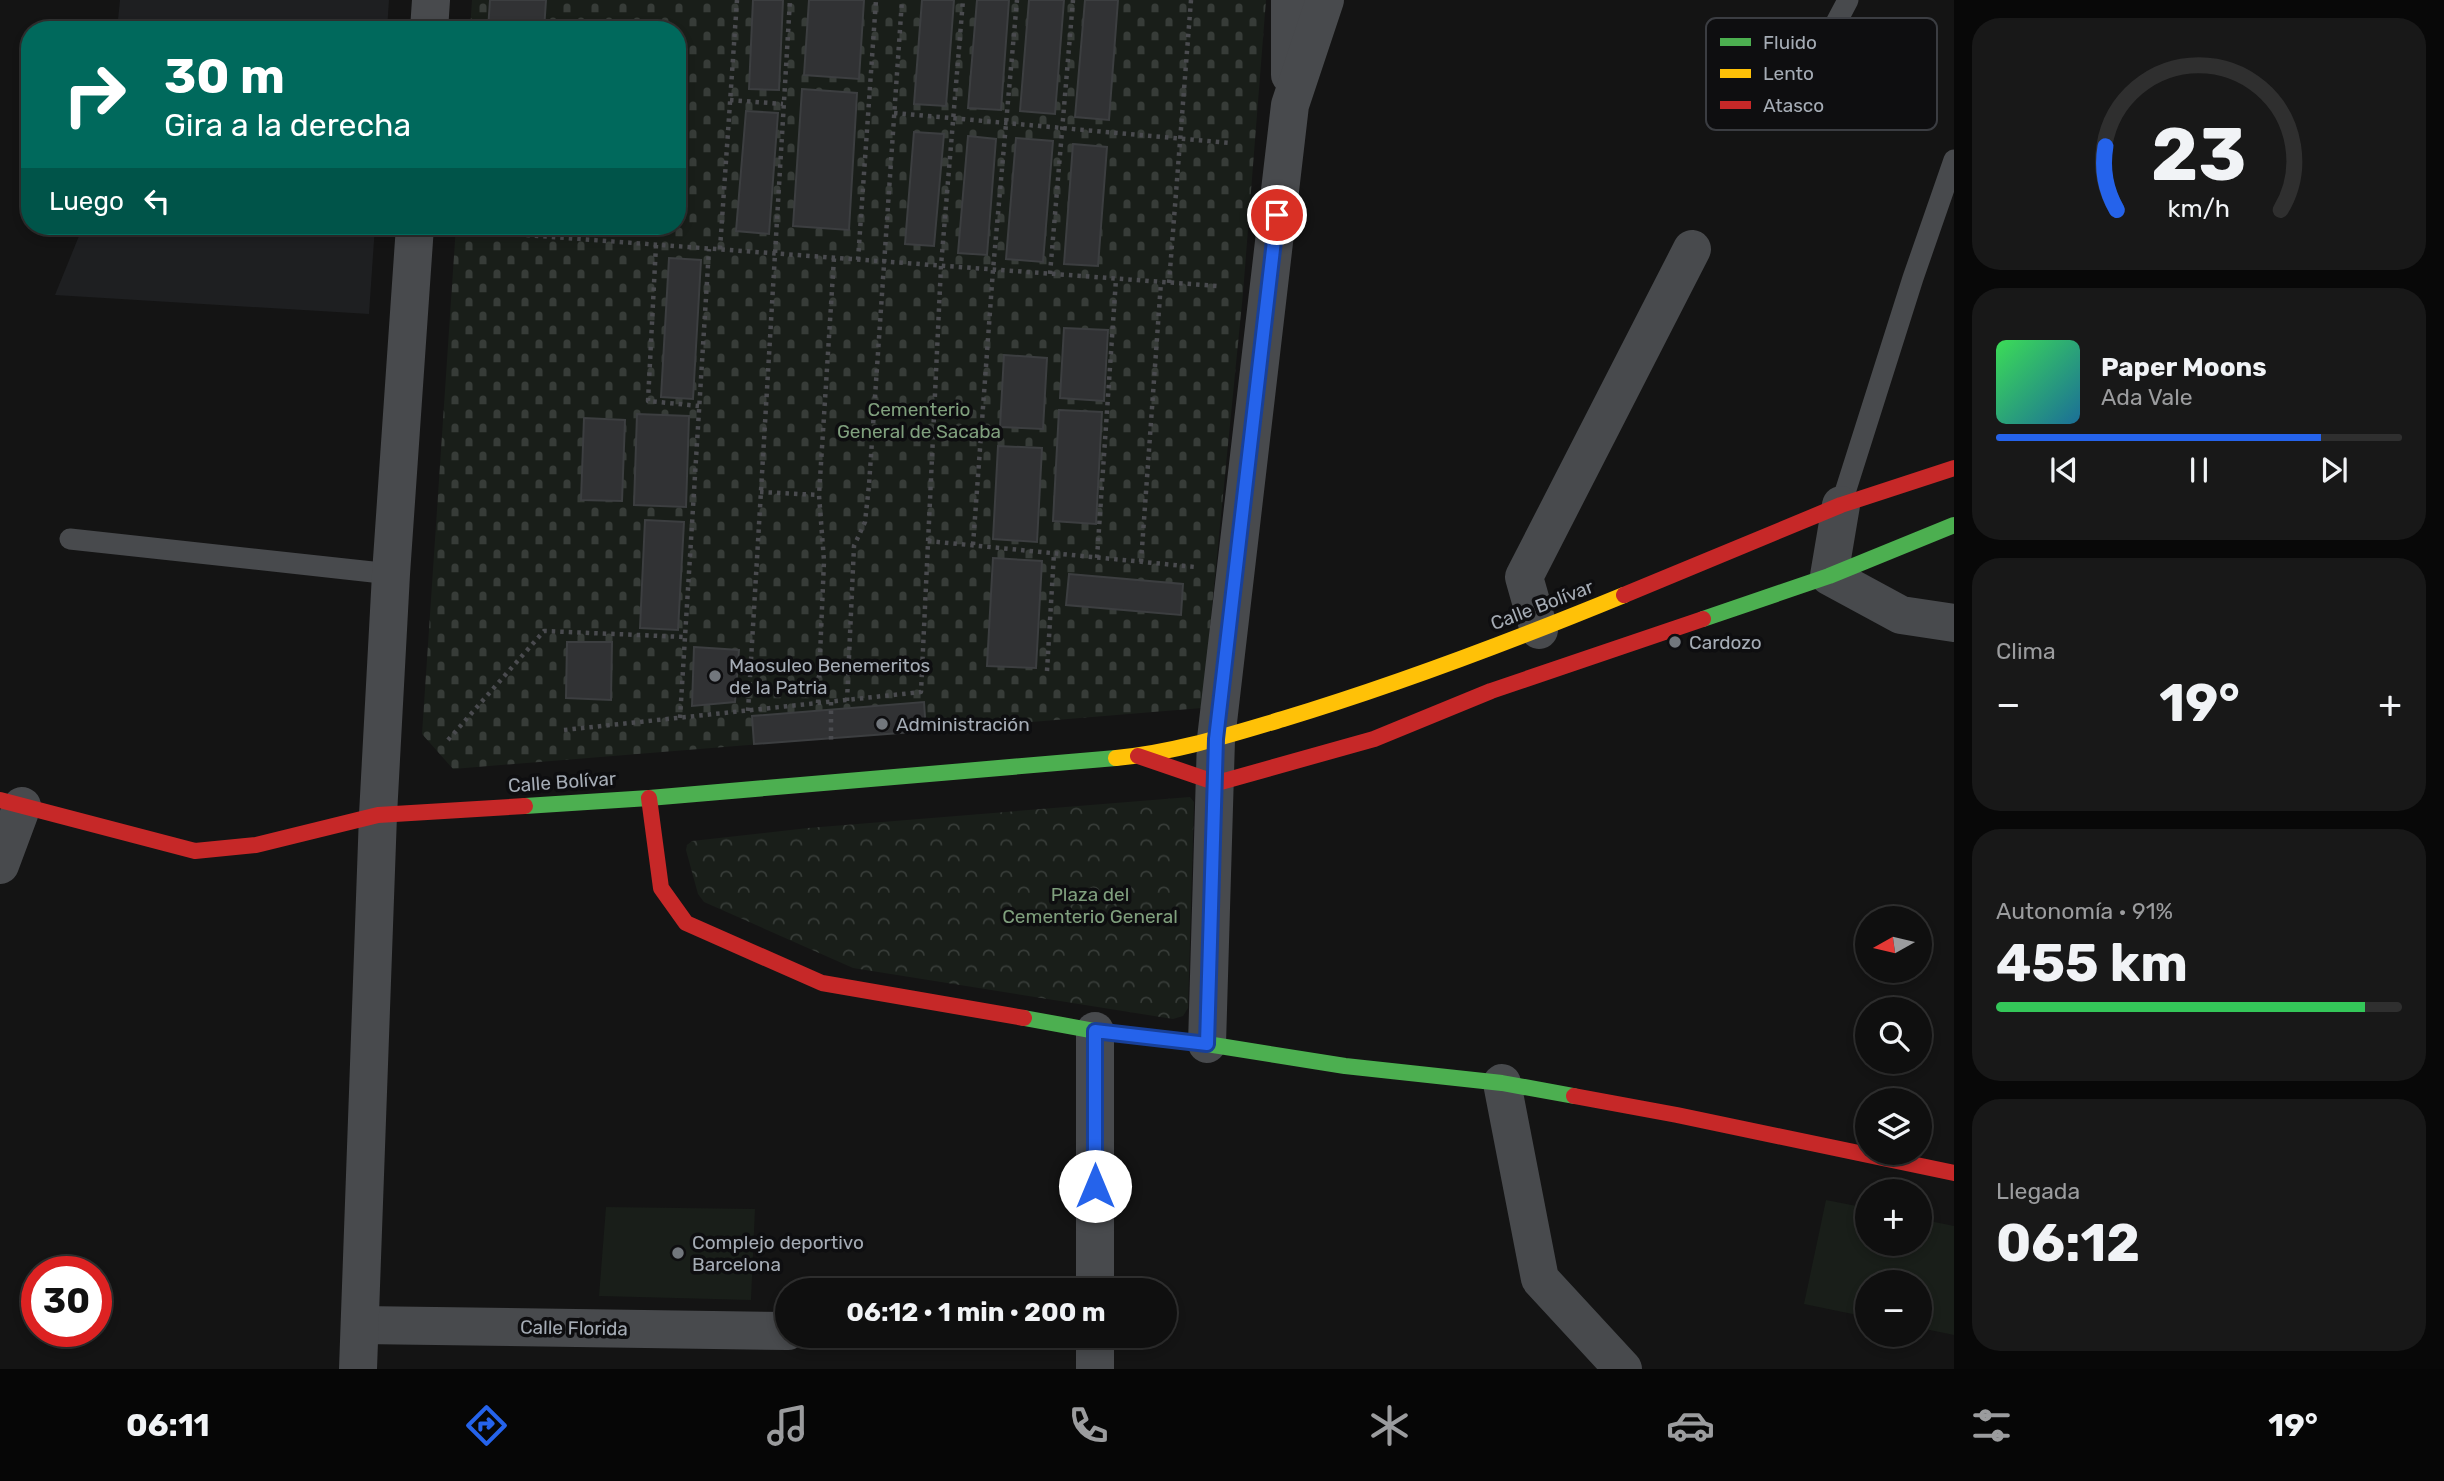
<!DOCTYPE html>
<html lang="es">
<meta charset="utf-8">
<style>
body{margin:0;font-family:Rubik,sans-serif;background:#181818;color:#f1f3f6;height:100vh;display:flex;flex-direction:column;font-size:26px;white-space:nowrap}
*{box-sizing:border-box;margin:0}
p{font-size:23px;color:#9b9c9e}
.icon{flex:none;width:38px;height:38px;fill:none;stroke:currentColor;stroke-width:2;stroke-linecap:round;stroke-linejoin:round}
.map{position:relative;flex:1;overflow:hidden}
.sheet{display:flex;flex-direction:column;gap:18px;padding:18px;background:#080808;width:490px}
.sheet>*{flex:none}
.hud{position:absolute;left:21px;top:21px;width:665px;height:214px;border-radius:28px;box-shadow:0 4px 10px #0003,0 0 0 2px #2f2f2f;background:#00695c;color:#fff;overflow:hidden}
.needle{width:46px;rotate:262deg}
.controls{position:absolute;left:1855px;top:906px;display:grid;gap:14px}
.controls a{display:grid;place-items:center;width:77px;height:77px;border-radius:50%;background:#0f0f0f;box-shadow:0 4px 10px #0003,0 0 0 2px #2f2f2f;font-size:35px}
.speed{position:absolute;left:21px;top:1256px;display:flex;gap:14px;font-size:35px;font-weight:700;text-align:center}
.speed>*{display:grid;place-content:center;width:91px;height:91px;border-radius:50%;background:#0f0f0f;box-shadow:0 4px 10px #0003,0 0 0 2px #2f2f2f;line-height:1}
.speed .limit{border:10px solid #d22;background:#fff;color:#111}
.pin{position:absolute;display:grid;place-items:center;width:60px;height:60px;color:#fff;margin:-30px;border:4px solid #fff;border-radius:50%;box-shadow:0 2px 7px #0007}
.me{position:absolute;width:77px;margin:-38px;rotate:0deg;stroke-linejoin:round;filter:drop-shadow(0 0 5px #0008)}
.turn{display:flex;align-items:center;gap:24px;height:147px;padding:0 28px;font-size:32px}
.turn .icon{width:91px;height:91px;stroke-width:2.5}
.turn b{display:block;font-size:49px;line-height:60px}
.then{display:flex;align-items:center;height:66px;padding:0 28px;background:#0003;gap:14px;font-size:26px}
.big{font-size:52px;font-weight:700;line-height:1.1}
.sheet .card{flex:1;display:flex;flex-direction:column;justify-content:center;gap:10px;min-width:0;padding:0 24px;border-radius:28px;background:#181818}
.sheet .dial{align-items:center;gap:0}
.dial svg{height:182px;overflow:visible;fill:none;stroke:#2f2f2f;stroke-width:7;stroke-linecap:round;text-anchor:middle}
.dial text{fill:#f1f3f6;stroke:none}
.song{display:flex;align-items:center;gap:21px}
.cover{width:84px;height:84px;border-radius:10px;background:linear-gradient(135deg,hsl(130 70% 55%),hsl(200 70% 35%))}
.played{height:7px;border-radius:4px;background:linear-gradient(90deg,#2563eb 80%,#2f2f2f 80%)}
.keys{display:flex;justify-content:space-around;direction:ltr}
.heat{display:flex;justify-content:space-between;align-items:center;font-size:38px;direction:ltr}
.charge{height:10px;border-radius:5px;background:linear-gradient(90deg,#34c759 91%,#2f2f2f 0)}
.trip{position:absolute;left:775px;top:1278px;width:402px;height:70px;border-radius:35px;background:#0f0f0f;box-shadow:0 4px 10px #0003,0 0 0 2px #2f2f2f;font-weight:700;line-height:70px;text-align:center}
.menu{display:flex;height:112px;justify-content:space-around;align-items:center;background:#060606;color:#9b9c9e}
.menu .icon{width:49px;height:49px}
.menu .current{color:#2563eb}
.menu b{font-size:32px;color:#f1f3f6}
main{display:flex;flex:1;min-height:0}
.map>svg:first-child{display:block}
.built{fill:#1e1f21}
.green{fill:#191e19}
.cemetery{fill:url(#cemetery-stones)}
.park{fill:url(#park-crowns)}
.building{fill:#313234;stroke:#3c3e40;stroke-width:2}
.lines{fill:none;stroke-linecap:round;stroke-linejoin:round}
.path{stroke:#4a4b4f;stroke-width:4.5;stroke-dasharray:3.5 5;stroke-linecap:butt}
.lane{stroke:#484a4d;stroke-width:21}
.street{stroke:#484a4d;stroke-width:38}
.fast{stroke:#4caf50;stroke-width:16}
.slow{stroke:#ffc107;stroke-width:16}
.jam{stroke:#c62828;stroke-width:16}
.route-casing{stroke:#184099;stroke-width:18}
.route{stroke:#2563eb;stroke-width:12}
.poi-dot{fill:#72777d;stroke:#0e0e10;stroke-width:2.5}
.labels{text-anchor:middle;dominant-baseline:central;stroke-width:7;stroke-linejoin:round;paint-order:stroke}
.park-label{font-size:19px;fill:#7f9f7d;stroke:#0e0e10}
.street-label{font-size:19px;fill:#a5acb5;stroke:#0e0e10}
.poi-label{font-size:19px;fill:#a5acb5;stroke:#0e0e10;text-anchor:start}
.key{fill:#0e0e10;stroke:#3b3d42;stroke-width:2}
.key-label{font-size:19px;fill:#a5acb5}
</style>
<main>
<div class="map">
<svg width="1954" height="1369" viewBox="0 0 1954 1369">
<defs>
<pattern id="cemetery-stones" width="16" height="16" patternUnits="userSpaceOnUse" patternTransform="scale(1.75)"><rect width="16" height="16" fill="#191e19"/><path d="M2 7V4a2 2 0 0 1 4 0v3zM10 15v-3a2 2 0 0 1 4 0v3z" fill="#373c38"/></pattern>
<pattern id="park-crowns" width="20" height="18" patternUnits="userSpaceOnUse" patternTransform="scale(1.75)"><rect width="20" height="18" fill="#191e19"/><path d="M2 6a3 3 0 1 1 6 0M12 15a3 3 0 1 1 6 0" fill="none" stroke="#373c38"/></pattern>
</defs>
<rect width="100%" height="100%" fill="#141414"/>
<g class="built">
<path d="M120 0H389L387 30H117Z"/>
<path d="M83 226H375L369 314 55 295Z"/>
</g>
<g class="green">
<path d="M1826 1200 1867 1208V1244H1920V1219L1954 1226V1335L1920 1328V1283H1867V1317L1804 1304Z"/>
<path d="M606 1207 755 1209 751 1300 599 1296Z"/>
</g>
<path class="cemetery" d="M472 0H1266L1243 293 1202 708 453 769 422 734 456 226H677V30H470Z"/>
<path class="park" d="M1190 797 1194 802 1188 1008 1183 1016 1173 1019 853 968 704 902 698 894 686 850 687 845 692 841 808 828Z"/>
<g class="building">
<path d="M490 0H546L544 30H488Z"/>
<path d="M753 0H783L779 90 749 89Z"/>
<path d="M809 0H864L859 79 804 75Z"/>
<path d="M922 0H954L946 106 914 104Z"/>
<path d="M977 0H1009L1001 110 968 108Z"/>
<path d="M1029 0H1064L1055 114 1020 111Z"/>
<path d="M1085 0H1118L1109 120 1075 117Z"/>
<path d="M802 89 857 93 849 230 793 226Z"/>
<path d="M746 111 778 113 769 234 736 231Z"/>
<path d="M914 132 944 134 934 246 905 244Z"/>
<path d="M968 136 996 139 987 255 958 253Z"/>
<path d="M1016 138 1053 141 1043 262 1006 259Z"/>
<path d="M1073 144 1107 147 1098 266 1064 264Z"/>
<path d="M669 258 701 260 693 399 661 397Z"/>
<path d="M1064 328 1108 330 1104 401 1060 398Z"/>
<path d="M1004 355 1047 358 1043 429 1000 427Z"/>
<path d="M1059 410 1102 412 1096 524 1053 521Z"/>
<path d="M637 414 689 416 686 507 634 505Z"/>
<path d="M584 418 625 420 622 501 581 500Z"/>
<path d="M998 446 1042 448 1037 542 993 539Z"/>
<path d="M645 520 684 522 678 630 640 628Z"/>
<path d="M993 558 1042 561 1036 668 987 666Z"/>
<path d="M1069 574 1183 584 1181 615 1066 605Z"/>
<path d="M567 642H612L611 700 566 698Z"/>
<path d="M694 647 739 650 735 702 692 706Z"/>
<path d="M924 702 926 731 754 744 752 716Z"/>
</g>
<g class="lines">
<g class="path">
<path d="M730 100 783 104"/>
<path d="M894 113 1230 143"/>
<path d="M484 232 1217 286"/>
<path d="M539 236 540 226"/>
<path d="M656 245 648 401 699 406"/>
<path d="M720 249 737 0"/>
<path d="M858 260 876 0"/>
<path d="M1050 274 1073 0"/>
<path d="M1169 283 1191 0"/>
<path d="M760 492 819 495"/>
<path d="M928 541 1195 567"/>
<path d="M973 545 993 270 1017 0"/>
<path d="M1097 558 1116 279"/>
<path d="M1141 562 1161 282"/>
<path d="M1047 671 1054 553"/>
<path d="M847 701 854 546 865 522 869 485 902 0"/>
<path d="M831 702V744"/>
<path d="M818 703 824 561 819 495 834 258"/>
<path d="M748 711 790 0"/>
<path d="M680 718 709 249"/>
<path d="M564 730 921 692 941 266 963 0"/>
<path d="M448 740 544 631 685 637"/>
</g>
<g class="lane">
<path d="M1829 36 1848 0"/>
<path d="M1841 505 1913 278 1954 160"/>
<path d="M70 539 391 574"/>
</g>
<g class="street">
<path d="M429 30 431 0"/>
<path d="M1290 75V0"/>
<path d="M1841 505 1829 576 1901 615 1954 623"/>
<path d="M1539 630 1524 577 1692 249"/>
<path d="M0 865 22 806"/>
<path d="M1095 1031V1290"/>
<path d="M1207 1044 1216 739 1290 105 1325 0"/>
<path d="M1502 1083 1540 1279 1623 1369"/>
<path d="M360 1325 788 1331"/>
<path d="M358 1369 378 815 391 574 415 226"/>
<path d="M1095 1369V1335"/>
</g>
<g class="fast">
<path d="M1703 619 1829 576 1954 525"/>
<path d="M525 806 649 798 1116 758"/>
<path d="M1024 1018 1095 1031 1207 1044 1345 1066 1502 1083 1574 1096"/>
</g>
<path class="slow" d="M1116 758C1173 753 1229 735 1283 719 1399 684 1512 641 1624 595"/>
<g class="jam">
<path d="M1624 595 1841 505 1954 468"/>
<path d="M1138 756 1217 783 1374 739 1491 691 1703 619"/>
<path d="M649 798 661 888 686 923 822 983 1024 1018"/>
<path d="M0 800 195 851 256 845 378 815 525 806"/>
<path d="M1574 1096 1677 1115 1954 1173"/>
</g>
</g>
<g class="lines">
<defs>
<path id="route" d="M1095 1186V1031L1207 1044 1216 739 1277 215"/>
</defs>
<use href="#route" class="route-casing"/>
<use href="#route" class="route"/>
</g>
<g class="poi-dot">
<circle cx="1675" cy="642" r="7"/>
<circle cx="715" cy="676" r="7"/>
<circle cx="882" cy="724" r="7"/>
<circle cx="678" cy="1253" r="7"/>
</g>
<g class="labels">
<g class="park-label">
<text x="919" y="409">Cementerio<tspan x="919" dy="22">General de Sacaba</tspan></text>
<text x="1090" y="894">Plaza del<tspan x="1090" dy="22">Cementerio General</tspan></text>
</g>
<g class="street-label">
<text transform="translate(1542 605) rotate(-21)">Calle Bolívar</text>
<text transform="translate(562 782) rotate(-4)">Calle Bolívar</text>
<text transform="translate(574 1328) rotate(1)">Calle Florida</text>
</g>
<g class="poi-label">
<text x="1689" y="642">Cardozo</text>
<text x="729" y="665">Maosuleo Benemeritos<tspan x="729" dy="22">de la Patria</tspan></text>
<text x="896" y="724">Administración</text>
<text x="692" y="1242">Complejo deportivo<tspan x="692" dy="22">Barcelona</tspan></text>
</g>
</g>
<rect x="1706" y="18" width="231" height="112" rx="10" class="key"/>
<rect x="1720" y="38" width="31" height="8" fill="#4caf50"/>
<rect x="1720" y="69" width="31" height="9" fill="#ffc107"/>
<rect x="1720" y="101" width="31" height="8" fill="#c62828"/>
<g class="key-label">
<text x="1763" y="49">Fluido</text>
<text x="1763" y="80">Lento</text>
<text x="1763" y="112">Atasco</text>
</g>
</svg>
<div class="controls">
<a><svg class="needle" viewBox="-14 -14 28 28"><path d="M0-13l5 13h-10z" fill="#e53935"/><path d="M0 13l5-13h-10z" fill="#9b9c9e"/></svg></a>
<a><svg class="icon" aria-label="search" viewBox="0 0 24 24"><circle cx="10" cy="10" r="6"/><path d="M15 15l6 6"/></svg></a>
<a><svg class="icon" aria-label="layers" viewBox="0 0 24 24"><path d="M12 4l9 5-9 5-9-5zM3 14l9 5 9-5"/></svg></a>
<a>+</a>
<a>−</a>
</div>
<div class="speed"><div class="limit">30</div></div>
<div class="pin" style="left:1277px;top:215px;background:#d93025"><svg class="icon" aria-label="arrive" viewBox="0 0 24 24"><path d="M6 21V4h12l-3 4 3 4H6"/></svg></div>
<svg class="me" style="left:1095px;top:1186px" viewBox="-20 -20 40 40"><circle r="19" fill="#fff"/><path d="M0-13L10 11 0 6-10 11z" fill="#2563eb"/></svg>
<div class="trip">06:12 · 1 min · 200 m</div>
<div class="hud">
<div class="turn"><svg class="icon" aria-label="right" viewBox="0 0 24 24"><path d="M7 20v-9h11M14 6l5 5-5 5"/></svg><div><b>30 m</b>Gira a la derecha</div></div>
<div class="then">Luego<svg class="icon" aria-label="left" viewBox="0 0 24 24"><path d="M17 20v-9H6M10 6l-5 5 5 5"/></svg></div>
</div>
</div>
<section class="sheet">
<div class="card dial"><svg viewBox="0 0 100 80">
<path d="M14 69A42 42 0 1 1 86 69"/>
<path d="M14 69A42 42 0 0 1 9 41" stroke="#2563eb"/>
<text x="50" y="56" font-size="32" font-weight="700">23</text>
<text x="50" y="72" font-size="11">km/h</text>
</svg></div>
<div class="card">
<div class="song"><i class="cover"></i><div><b>Paper Moons</b><p>Ada Vale</p></div></div>
<div class="played"></div>
<div class="keys"><svg class="icon" aria-label="previous" viewBox="0 0 24 24"><path d="M18 5L8 12l10 7zM5 5v14"/></svg><svg class="icon" aria-label="pause" viewBox="0 0 24 24"><path d="M8 5v14M16 5v14"/></svg><svg class="icon" aria-label="next" viewBox="0 0 24 24"><path d="M6 5l10 7-10 7zM19 5v14"/></svg></div>
</div>
<div class="card"><p>Clima</p>
<div class="heat"><a>−</a><b class="big">19°</b><a>+</a></div>
</div>
<div class="card"><p>Autonomía · 91%</p><b class="big">455 km</b><div class="charge"></div></div>
<div class="card"><p>Llegada</p><b class="big">06:12</b></div>
</section>
</main>
<nav class="menu">
<b>06:11</b>
<svg class="icon current" aria-label="directions" viewBox="0 0 24 24"><path d="M12 3l9 9-9 9-9-9zM9 14v-3h6M13 9l2 2-2 2"/></svg>
<svg class="icon" aria-label="music" viewBox="0 0 24 24"><path d="M9 18V5l10-2v13"/><circle cx="6" cy="18" r="3"/><circle cx="16" cy="16" r="3"/></svg>
<svg class="icon" aria-label="phone" viewBox="0 0 24 24"><path d="M5 4h4l2 5-3 2q2 4 5 5l2-3 5 2v4C11 20 4 13 5 4z"/></svg>
<svg class="icon" aria-label="climate" viewBox="0 0 24 24"><path d="M12 3v18M4 7l16 10M4 17L20 7"/></svg>
<svg class="icon" aria-label="car" viewBox="0 0 24 24"><path d="M5 17H2v-5l4-1 3-4h7l3 4 3 1v5h-3M9 17h6M6 11h13"/><circle cx="7" cy="17" r="2"/><circle cx="17" cy="17" r="2"/></svg>
<svg class="icon" aria-label="filters" viewBox="0 0 24 24"><path d="M4 7h16M4 17h16"/><circle cx="9" cy="7" r="2"/><circle cx="15" cy="17" r="2"/></svg>
<b>19°</b>
</nav>
